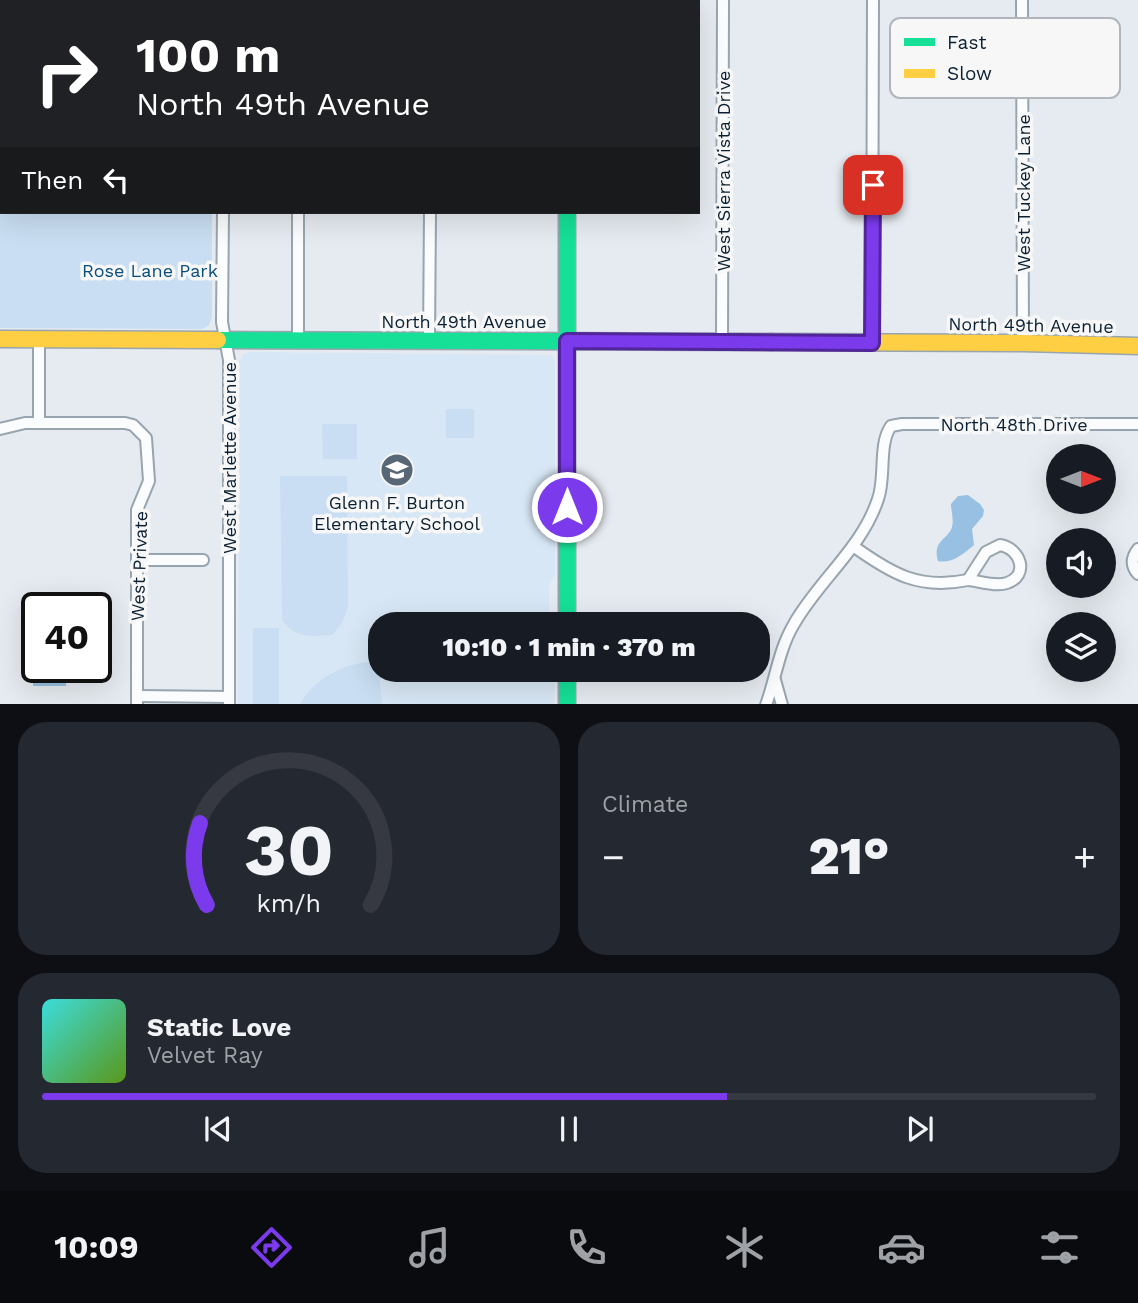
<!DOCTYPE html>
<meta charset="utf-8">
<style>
body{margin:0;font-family:"Work Sans",sans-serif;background:#242831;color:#f1f3f6;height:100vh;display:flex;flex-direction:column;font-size:26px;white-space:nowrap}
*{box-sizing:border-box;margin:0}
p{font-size:23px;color:#9ea1a6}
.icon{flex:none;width:38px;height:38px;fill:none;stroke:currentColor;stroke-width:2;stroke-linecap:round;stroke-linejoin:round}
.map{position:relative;height:704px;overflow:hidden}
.side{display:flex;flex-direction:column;gap:18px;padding:18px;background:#0d0f14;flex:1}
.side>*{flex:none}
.hud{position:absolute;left:0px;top:0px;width:700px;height:214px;box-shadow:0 7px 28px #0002;background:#202124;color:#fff;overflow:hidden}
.needle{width:46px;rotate:90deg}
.controls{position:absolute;left:1046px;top:444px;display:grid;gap:14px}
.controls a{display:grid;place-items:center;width:70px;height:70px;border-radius:50%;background:#171b24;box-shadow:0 7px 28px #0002;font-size:35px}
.speed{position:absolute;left:21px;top:592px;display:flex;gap:14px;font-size:35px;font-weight:700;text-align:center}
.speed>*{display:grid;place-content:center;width:91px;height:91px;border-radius:50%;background:#171b24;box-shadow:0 7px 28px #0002;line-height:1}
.speed .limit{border:4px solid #111;border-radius:10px;background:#fff;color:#111}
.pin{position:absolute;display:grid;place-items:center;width:60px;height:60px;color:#fff;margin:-30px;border-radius:14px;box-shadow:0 4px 10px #0006}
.me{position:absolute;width:77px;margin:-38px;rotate:0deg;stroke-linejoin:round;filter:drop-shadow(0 0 5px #0008)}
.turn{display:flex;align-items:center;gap:24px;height:147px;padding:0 21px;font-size:32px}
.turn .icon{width:91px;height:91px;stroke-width:2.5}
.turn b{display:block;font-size:49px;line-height:60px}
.then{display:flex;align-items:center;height:66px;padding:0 21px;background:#0003;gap:14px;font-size:26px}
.big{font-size:52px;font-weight:800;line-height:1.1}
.side .tile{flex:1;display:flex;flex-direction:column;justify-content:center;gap:10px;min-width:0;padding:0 24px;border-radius:28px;background:#242831}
.side .dial{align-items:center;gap:0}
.dial svg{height:182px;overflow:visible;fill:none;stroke:#363941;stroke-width:7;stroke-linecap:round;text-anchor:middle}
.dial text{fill:#f1f3f6;stroke:none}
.song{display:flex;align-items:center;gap:21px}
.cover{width:84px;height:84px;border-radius:10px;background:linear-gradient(135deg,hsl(180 70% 55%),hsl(90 70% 35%))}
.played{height:7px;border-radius:4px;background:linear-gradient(90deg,#7c3aed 65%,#363941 65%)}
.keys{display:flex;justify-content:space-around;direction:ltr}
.heat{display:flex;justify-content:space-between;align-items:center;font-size:38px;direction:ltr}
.side .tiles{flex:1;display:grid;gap:18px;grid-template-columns:1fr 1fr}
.tile:last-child{grid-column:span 2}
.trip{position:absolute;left:368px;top:612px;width:402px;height:70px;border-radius:28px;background:#171b24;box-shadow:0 7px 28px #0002;font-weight:800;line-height:70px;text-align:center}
.dock{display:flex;height:112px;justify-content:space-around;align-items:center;background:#090b0e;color:#9ea1a6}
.dock .icon{width:49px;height:49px}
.dock .active{color:#7c3aed}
.dock b{font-size:32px;color:#f1f3f6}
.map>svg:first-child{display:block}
.built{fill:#d8e7f5}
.green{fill:#c9def2}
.water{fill:#97c0e2}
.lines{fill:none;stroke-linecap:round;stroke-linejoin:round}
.street-casing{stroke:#98a5af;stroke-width:14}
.fast-casing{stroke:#98a5af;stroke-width:19}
.slow-casing{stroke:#98a5af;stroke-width:19}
.street{stroke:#fbfcfd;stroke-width:10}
.fast{stroke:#16e098;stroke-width:16}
.slow{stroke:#ffcf43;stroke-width:16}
.route-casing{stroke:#51269a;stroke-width:18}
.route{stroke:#7c3aed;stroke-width:12}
.labels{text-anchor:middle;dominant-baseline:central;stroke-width:7;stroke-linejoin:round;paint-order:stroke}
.street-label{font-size:18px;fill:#0a2032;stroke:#f7f7f7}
.park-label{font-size:18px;fill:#0a4d79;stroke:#f7f7f7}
.poi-label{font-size:18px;fill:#0a2032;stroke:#f7f7f7}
.key{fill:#f7f7f7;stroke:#b0b6bc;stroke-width:2}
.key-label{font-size:19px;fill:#0a2032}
</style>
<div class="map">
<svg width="1138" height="705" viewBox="0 0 1138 705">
<rect width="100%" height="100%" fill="#e6ebf1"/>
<path class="built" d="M250 352 552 355 555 364V575L549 586V625H380V670H549L555 683 554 704 238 705 239 361 244 354Z"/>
<g class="green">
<path d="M0 0H212L2 2V212H212V317L209 325 202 329 0 328Z"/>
<rect x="446" y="409" width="28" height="29"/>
<path d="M322 424H357V459H323Z"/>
<path d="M280 476H347L348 607 342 623 332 635C311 636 295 639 282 620Z"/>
<rect x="253" y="628" width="26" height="76"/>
<path d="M378 661 382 704H300C316 676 347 662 378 661Z"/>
</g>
<g class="water">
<path d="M968 495 980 504 984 510 983 516 972 529 974 545C963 554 952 564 938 561 932 540 948 540 952 527 954 519 951 511 951 504L958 496Z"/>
<path d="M66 670V686H33V671Z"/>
</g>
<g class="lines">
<defs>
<g id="street">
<path d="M1022 0 1023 343"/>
<path d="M223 2V0"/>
<path d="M299 2V0"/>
<path d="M431 2V0"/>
<path d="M223 212 222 322 229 360V705"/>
<path d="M298 340V212"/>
<path d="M429 340 430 212"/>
<path d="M722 342 723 0"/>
<path d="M872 343 873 0"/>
<path d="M39 422V340"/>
<path d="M0 429 25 423H125L133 425 146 438 149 481 137 510V705"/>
<path d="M1000 545C1020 548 1030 575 1007 583 996 587 979 581 968 580L986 552Z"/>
<path d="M853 546C892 574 919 590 968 580"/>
<path d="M1138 549C1131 558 1131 566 1138 574"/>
<path d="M137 560H203"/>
<path d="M775 680 782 705"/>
<path d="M137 696 229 697"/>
<path d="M766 705C776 677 779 649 794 624 819 580 862 548 878 499 886 478 878 444 891 426L902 424H1138"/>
</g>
<g id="fast">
<path d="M567 212V625"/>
<path d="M218 340 771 342"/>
<path d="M567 670V705"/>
</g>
<g id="slow">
<path d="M568 0V2"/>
<path d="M0 339 218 340"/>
<path d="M771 342 1023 343 1138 346"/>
</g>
</defs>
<use href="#street" class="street-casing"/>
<use href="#fast" class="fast-casing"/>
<use href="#slow" class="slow-casing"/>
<use href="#street" class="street"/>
<use href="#fast" class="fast"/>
<use href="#slow" class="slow"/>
</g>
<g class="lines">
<defs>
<path id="route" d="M567 507V341L872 343 873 185"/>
</defs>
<use href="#route" class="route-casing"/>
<use href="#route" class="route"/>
</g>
<defs>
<symbol id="school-disc" viewBox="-11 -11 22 22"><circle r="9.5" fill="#576775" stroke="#f7f7f7"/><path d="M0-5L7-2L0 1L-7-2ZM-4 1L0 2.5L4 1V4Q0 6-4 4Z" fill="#fff"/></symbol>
</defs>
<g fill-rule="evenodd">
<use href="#school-disc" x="378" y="451" width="38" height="38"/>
</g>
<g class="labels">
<g class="street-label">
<text transform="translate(723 171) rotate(-90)">West Sierra Vista Drive</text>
<text transform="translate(1023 193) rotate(-90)">West Tuckey Lane</text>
<text x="464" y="321">North 49th Avenue</text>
<text transform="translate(1031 325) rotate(1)">North 49th Avenue</text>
<text x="1014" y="424">North 48th Drive</text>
<text transform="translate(229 458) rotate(-90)">West Marlette Avenue</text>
<text transform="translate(139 566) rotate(-88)">West Private</text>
</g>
<g class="park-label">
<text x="150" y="270">Rose Lane Park</text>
</g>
<g class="poi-label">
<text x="397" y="502">Glenn F. Burton<tspan x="397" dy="21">Elementary School</tspan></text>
</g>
</g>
<rect x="890" y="18" width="230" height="80" rx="10" class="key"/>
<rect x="904" y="38" width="31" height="8" fill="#16e098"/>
<rect x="904" y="69" width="31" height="9" fill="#ffcf43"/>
<g class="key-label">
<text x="947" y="49">Fast</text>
<text x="947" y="80">Slow</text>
</g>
</svg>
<div class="controls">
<a><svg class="needle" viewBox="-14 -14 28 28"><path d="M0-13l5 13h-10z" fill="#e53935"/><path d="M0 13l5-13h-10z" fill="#9ea1a6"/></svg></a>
<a><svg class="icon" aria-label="sound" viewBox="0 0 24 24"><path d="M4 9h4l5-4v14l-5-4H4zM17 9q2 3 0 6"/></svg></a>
<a><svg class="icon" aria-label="layers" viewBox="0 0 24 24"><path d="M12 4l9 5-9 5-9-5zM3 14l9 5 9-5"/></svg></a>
</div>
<div class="speed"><div class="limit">40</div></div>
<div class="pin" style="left:873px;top:185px;background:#d93025"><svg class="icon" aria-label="arrive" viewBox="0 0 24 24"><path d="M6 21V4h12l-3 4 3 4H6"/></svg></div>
<svg class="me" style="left:567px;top:507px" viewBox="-20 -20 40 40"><circle r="17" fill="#7c3aed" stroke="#fff" stroke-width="3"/><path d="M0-11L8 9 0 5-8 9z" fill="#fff"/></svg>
<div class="trip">10:10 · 1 min · 370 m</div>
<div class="hud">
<div class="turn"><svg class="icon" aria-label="right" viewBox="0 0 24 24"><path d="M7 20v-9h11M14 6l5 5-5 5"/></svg><div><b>100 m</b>North 49th Avenue</div></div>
<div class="then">Then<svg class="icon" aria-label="left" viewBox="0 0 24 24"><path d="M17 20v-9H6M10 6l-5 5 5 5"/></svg></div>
</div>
</div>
<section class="side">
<div class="tiles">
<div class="tile dial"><svg viewBox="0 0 100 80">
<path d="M14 69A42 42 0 1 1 86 69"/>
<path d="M14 69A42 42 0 0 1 11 33" stroke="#7c3aed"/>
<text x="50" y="56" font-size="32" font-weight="700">30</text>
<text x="50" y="72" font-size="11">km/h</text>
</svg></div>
<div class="tile"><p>Climate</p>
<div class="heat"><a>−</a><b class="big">21°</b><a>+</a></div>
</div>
<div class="tile">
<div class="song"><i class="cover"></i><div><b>Static Love</b><p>Velvet Ray</p></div></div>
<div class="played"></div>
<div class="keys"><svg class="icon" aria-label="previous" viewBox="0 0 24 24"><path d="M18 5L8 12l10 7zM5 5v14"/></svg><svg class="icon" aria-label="pause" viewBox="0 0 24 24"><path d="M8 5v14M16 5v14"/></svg><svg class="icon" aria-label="next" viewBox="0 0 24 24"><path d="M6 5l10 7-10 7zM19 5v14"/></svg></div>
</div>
</div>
</section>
<nav class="dock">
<b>10:09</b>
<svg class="icon active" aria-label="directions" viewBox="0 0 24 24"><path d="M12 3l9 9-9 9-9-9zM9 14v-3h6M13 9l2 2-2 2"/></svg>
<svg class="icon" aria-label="music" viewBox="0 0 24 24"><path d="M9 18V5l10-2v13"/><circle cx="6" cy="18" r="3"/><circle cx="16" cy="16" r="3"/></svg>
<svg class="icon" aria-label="phone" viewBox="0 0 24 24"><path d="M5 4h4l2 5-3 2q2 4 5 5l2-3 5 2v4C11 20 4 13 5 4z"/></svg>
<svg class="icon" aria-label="climate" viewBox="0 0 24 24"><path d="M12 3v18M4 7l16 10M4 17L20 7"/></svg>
<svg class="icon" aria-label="car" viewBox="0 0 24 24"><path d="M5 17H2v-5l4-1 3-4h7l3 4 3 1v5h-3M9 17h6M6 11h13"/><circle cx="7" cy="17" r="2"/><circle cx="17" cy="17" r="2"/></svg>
<svg class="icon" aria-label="filters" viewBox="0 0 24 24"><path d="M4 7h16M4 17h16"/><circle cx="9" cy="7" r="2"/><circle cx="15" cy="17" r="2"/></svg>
</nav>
